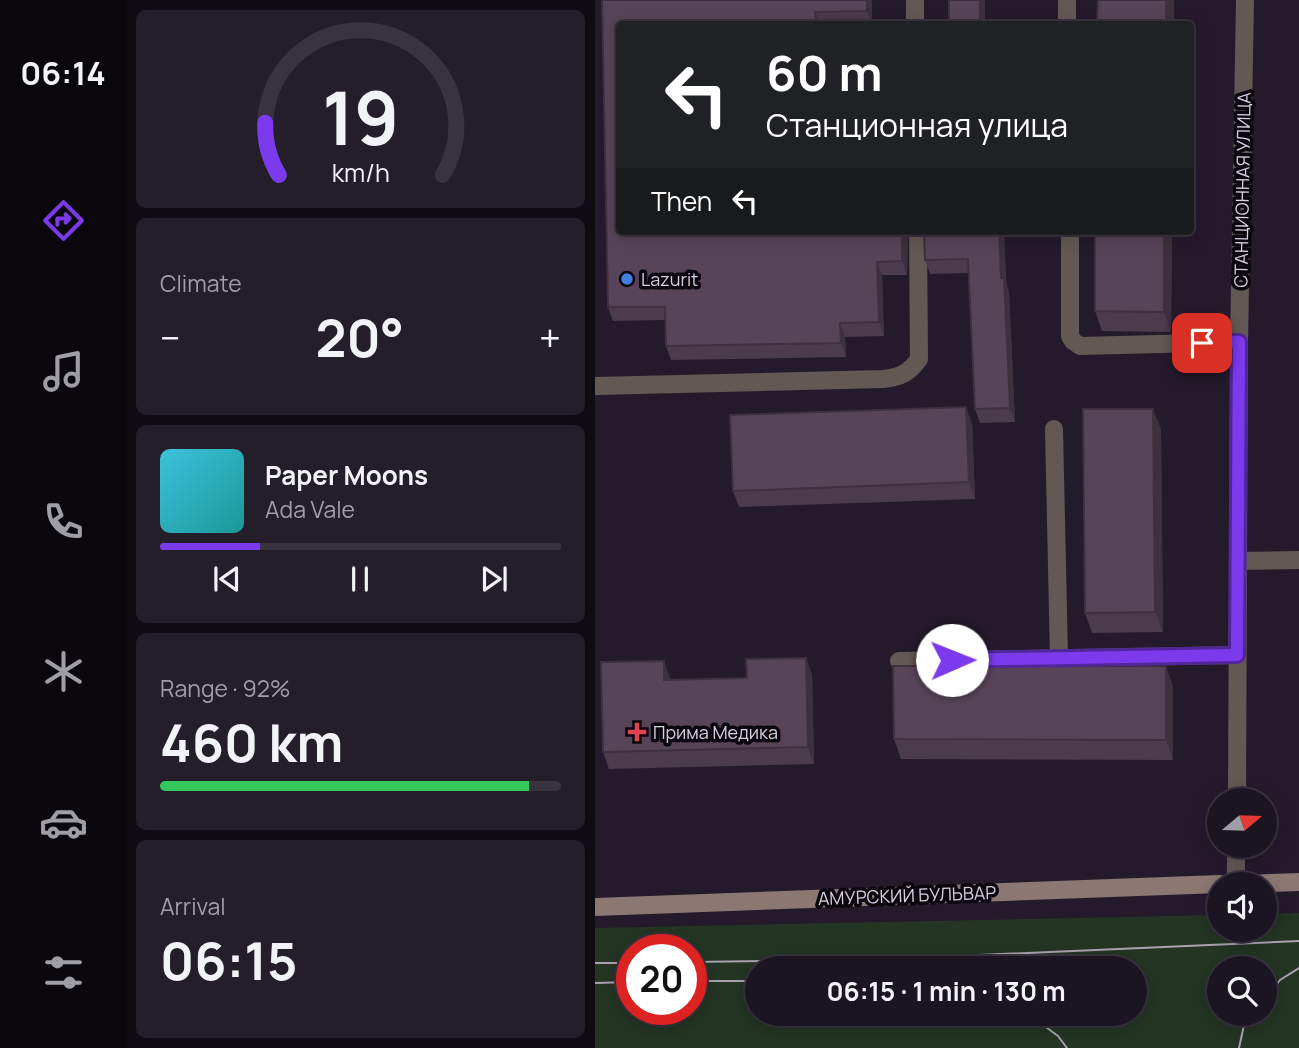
<!DOCTYPE html>
<meta charset="utf-8">
<style>
body{margin:0;font-family:Manrope,sans-serif;background:#241d2a;color:#f1f3f6;height:100vh;display:flex;flex-direction:column;font-size:26px;white-space:nowrap}
*{box-sizing:border-box;margin:0}
p{font-size:23px;color:#a09ea5}
.icon{flex:none;width:38px;height:38px;fill:none;stroke:currentColor;stroke-width:2;stroke-linecap:round;stroke-linejoin:round}
.map{position:relative;flex:1;overflow:hidden}
.sheet{display:flex;flex-direction:column;gap:10px;padding:10px;background:#0f0b12;width:469px}
.sheet>*{flex:none}
.guide{position:absolute;left:21px;top:21px;width:578px;height:214px;border-radius:7px;box-shadow:0 4px 18px #0003,0 0 0 2px #39333f;background:#202124;color:#fff;overflow:hidden}
.needle{width:46px;rotate:71deg}
.tools{position:absolute;left:612px;top:788px;display:grid;gap:14px}
.tools a{display:grid;place-items:center;width:70px;height:70px;border-radius:50%;background:#1b1421;box-shadow:0 4px 18px #0003,0 0 0 2px #39333f;font-size:35px}
.speed{position:absolute;left:21px;top:934px;display:flex;gap:14px;font-size:35px;font-weight:700;text-align:center}
.speed>*{display:grid;place-content:center;width:91px;height:91px;border-radius:50%;background:#1b1421;box-shadow:0 4px 18px #0003,0 0 0 2px #39333f;line-height:1}
.speed .limit{border:10px solid #d22;background:#fff;color:#111}
.pin{position:absolute;display:grid;place-items:center;width:60px;height:60px;color:#fff;margin:-30px;border-radius:14px;box-shadow:0 4px 10px #0006}
.me{position:absolute;width:77px;margin:-38px;rotate:89deg;stroke-linejoin:round;filter:drop-shadow(0 0 5px #0008)}
.turn{display:flex;align-items:center;gap:24px;height:147px;padding:0 35px;font-size:32px}
.turn .icon{width:91px;height:91px;stroke-width:2.5}
.turn b{display:block;font-size:49px;line-height:60px}
.then{display:flex;align-items:center;height:66px;padding:0 35px;background:#0003;gap:14px;font-size:26px}
.big{font-size:52px;font-weight:700;line-height:1.1}
.sheet .card{flex:1;display:flex;flex-direction:column;justify-content:center;gap:10px;min-width:0;padding:0 24px;border-radius:10px;background:#241d2a}
.sheet .dial{align-items:center;gap:0}
.dial svg{height:182px;overflow:visible;fill:none;stroke:#39333f;stroke-width:7;stroke-linecap:round;text-anchor:middle}
.dial text{fill:#f1f3f6;stroke:none}
.song{display:flex;align-items:center;gap:21px}
.cover{width:84px;height:84px;border-radius:10px;background:linear-gradient(135deg,hsl(190 70% 55%),hsl(180 70% 35%))}
.played{height:7px;border-radius:4px;background:linear-gradient(90deg,#7c3aed 25%,#39333f 25%)}
.keys{display:flex;justify-content:space-around;direction:ltr}
.heat{display:flex;justify-content:space-between;align-items:center;font-size:38px;direction:ltr}
.charge{height:10px;border-radius:5px;background:linear-gradient(90deg,#34c759 92%,#39333f 0)}
.trip{position:absolute;left:150px;top:956px;width:402px;height:70px;border-radius:35px;background:#1b1421;box-shadow:0 4px 18px #0003,0 0 0 2px #39333f;font-weight:700;line-height:70px;text-align:center}
main{display:flex;flex:1;min-height:0}
.dock{display:flex;flex-direction:column;width:126px;justify-content:space-around;align-items:center;background:#0b080d;color:#a09ea5}
.dock .icon{width:49px;height:49px}
.dock .on{color:#7c3aed}
.dock b{font-size:32px;color:#f1f3f6}
.map>svg:first-child{display:block}
.green{fill:#243523;fill-rule:evenodd}
.lines{fill:none;stroke-linecap:round;stroke-linejoin:round}
.lane{stroke:#645855;stroke-width:18}
.street{stroke:#645855;stroke-width:18}
.secondary{stroke:#8b7873;stroke-width:18}
.tram{stroke:#aaa2b0;stroke-width:2}
.wall{fill:#4c3a4d}
.shaded-wall{fill:#3e303e}
.building{fill:#584459;stroke:#3e303e;stroke-width:2}
.route-casing{stroke:#51269a;stroke-width:18}
.route{stroke:#7c3aed;stroke-width:12}
.shop-dot{fill:#3f7fe0;stroke:#0b070f;stroke-width:2.5}
.health-dot{fill:#e0444e;stroke:#0b070f;stroke-width:2.5}
.labels{text-anchor:middle;dominant-baseline:central;stroke-width:7;stroke-linejoin:round;paint-order:stroke}
.street-label{font-size:18px;fill:#d7d0dd;stroke:#0b070f}
.poi-label{font-size:18px;fill:#d7d0dd;stroke:#0b070f;text-anchor:start}
</style>
<main>
<nav class="dock">
<b>06:14</b>
<svg class="icon on" aria-label="directions" viewBox="0 0 24 24"><path d="M12 3l9 9-9 9-9-9zM9 14v-3h6M13 9l2 2-2 2"/></svg>
<svg class="icon" aria-label="music" viewBox="0 0 24 24"><path d="M9 18V5l10-2v13"/><circle cx="6" cy="18" r="3"/><circle cx="16" cy="16" r="3"/></svg>
<svg class="icon" aria-label="phone" viewBox="0 0 24 24"><path d="M5 4h4l2 5-3 2q2 4 5 5l2-3 5 2v4C11 20 4 13 5 4z"/></svg>
<svg class="icon" aria-label="climate" viewBox="0 0 24 24"><path d="M12 3v18M4 7l16 10M4 17L20 7"/></svg>
<svg class="icon" aria-label="car" viewBox="0 0 24 24"><path d="M5 17H2v-5l4-1 3-4h7l3 4 3 1v5h-3M9 17h6M6 11h13"/><circle cx="7" cy="17" r="2"/><circle cx="17" cy="17" r="2"/></svg>
<svg class="icon" aria-label="filters" viewBox="0 0 24 24"><path d="M4 7h16M4 17h16"/><circle cx="9" cy="7" r="2"/><circle cx="15" cy="17" r="2"/></svg>
</nav>
<section class="sheet">
<div class="card dial"><svg viewBox="0 0 100 80">
<path d="M14 69A42 42 0 1 1 86 69"/>
<path d="M14 69A42 42 0 0 1 8 46" stroke="#7c3aed"/>
<text x="50" y="56" font-size="32" font-weight="700">19</text>
<text x="50" y="72" font-size="11">km/h</text>
</svg></div>
<div class="card"><p>Climate</p>
<div class="heat"><a>−</a><b class="big">20°</b><a>+</a></div>
</div>
<div class="card">
<div class="song"><i class="cover"></i><div><b>Paper Moons</b><p>Ada Vale</p></div></div>
<div class="played"></div>
<div class="keys"><svg class="icon" aria-label="previous" viewBox="0 0 24 24"><path d="M18 5L8 12l10 7zM5 5v14"/></svg><svg class="icon" aria-label="pause" viewBox="0 0 24 24"><path d="M8 5v14M16 5v14"/></svg><svg class="icon" aria-label="next" viewBox="0 0 24 24"><path d="M6 5l10 7-10 7zM19 5v14"/></svg></div>
</div>
<div class="card"><p>Range · 92%</p><b class="big">460 km</b><div class="charge"></div></div>
<div class="card"><p>Arrival</p><b class="big">06:15</b></div>
</section>
<div class="map">
<svg width="704" height="1048" viewBox="0 0 704 1048">
<rect width="100%" height="100%" fill="#241a2c"/>
<path class="green" d="M704 913V1048H0V928L625 915V929H670V914ZM37 950H96V1010H37ZM163 968H541V1013H163ZM625 968H670V1013H625Z"/>
<g class="lines">
<g class="lane">
<path d="M320 0V24"/>
<path d="M472 0V24"/>
<path d="M475 231V336L478 341 485 346 644 342"/>
<path d="M0 386 288 379C306 377 314 373 324 359L323 231"/>
<path d="M459 429 464 658"/>
<path d="M643 561 704 560"/>
<path d="M304 661 642 655"/>
</g>
<g class="street">
<path d="M642 800 644 342 650 0"/>
<path d="M641 884V845"/>
</g>
<g class="secondary">
<path d="M651 884 704 882"/>
<path d="M0 907 625 884"/>
</g>
<g class="tram">
<path d="M96 962 294 959 704 941"/>
<path d="M0 963H37"/>
<path d="M96 981H163"/>
<path d="M0 983 37 982"/>
<path d="M670 999 685 980 704 968"/>
<path d="M432 1013 463 1036 472 1048"/>
<path d="M644 1048 649 1025 659 1013"/>
</g>
</g>
<g class="wall">
<path d="M7 0H277V24H24V231H313L312 275H287L289 336 250 337 251 357 76 360 71 346 70 320 18 321 13 307Z"/>
<path d="M329 231H409L411 282 414 292 420 422 385 423 380 409 373 273 335 274 330 260Z"/>
<path d="M500 231H577L576 332 507 331 500 311Z"/>
<path d="M377 423 380 499 144 507 138 491Z"/>
<path d="M566 429 568 632 497 633 490 613Z"/>
<path d="M69 661 75 680 152 678 217 674 219 764 14 769 8 752Z"/>
<path d="M578 686V760L306 759 299 739Z"/>
</g>
<g class="shaded-wall">
<path d="M272 0H277V24L272 11Z"/>
<rect x="385" y="0" width="5" height="24"/>
<rect x="571" y="0" width="8" height="24"/>
<path d="M220 12 225 24H221Z"/>
<path d="M307 231H313L312 275 307 261Z"/>
<path d="M404 231H409L411 282 414 292 420 422 415 408 406 278Z"/>
<path d="M569 231H577L576 332 569 312Z"/>
<path d="M282 262 287 275 289 336 284 322Z"/>
<path d="M245 323 250 337 251 357 246 343Z"/>
<path d="M371 407 377 423 380 499 374 482Z"/>
<path d="M558 409 566 429 568 632 560 612Z"/>
<path d="M211 658 217 674 219 764 213 747Z"/>
<path d="M69 661 75 678V697L69 680Z"/>
<path d="M571 666 578 686V760L571 740Z"/>
</g>
<g class="building">
<path d="M7 0H272V11L220 12 221 24H24V231H307V261L282 262 284 322 245 323 246 343 71 346 70 307H13Z"/>
<rect x="354" y="0" width="31" height="24"/>
<path d="M503 0H571V24H502Z"/>
<path d="M329 231H404L406 278H409L415 408 380 409 373 259 330 260Z"/>
<path d="M500 231H569V312L500 311Z"/>
<path d="M371 407 374 482 138 491 135 415Z"/>
<path d="M488 409H558L560 612 490 613Z"/>
<path d="M211 658 213 747 8 752 6 662 69 661V680L152 678 151 659Z"/>
<path d="M298 666H571V740L299 739Z"/>
</g>
<g class="lines">
<defs>
<path id="route" d="M357 660 642 655 644 342 607 343"/>
</defs>
<use href="#route" class="route-casing"/>
<use href="#route" class="route"/>
</g>
<circle class="shop-dot" cx="32" cy="279" r="7"/>
<path class="health-dot" d="M38.5 721.5h7v7h7v7h-7v7h-7v-7h-7v-7h7z"/>
<g class="labels">
<g class="street-label">
<text transform="translate(647 190) rotate(-89)">СТАНЦИОННАЯ УЛИЦА</text>
<text transform="translate(312 895) rotate(-2)">АМУРСКИЙ БУЛЬВАР</text>
</g>
<g class="poi-label">
<text x="46" y="279">Lazurit</text>
<text x="58" y="732">Прима Медика</text>
</g>
</g>
</svg>
<div class="tools">
<a><svg class="needle" viewBox="-14 -14 28 28"><path d="M0-13l5 13h-10z" fill="#e53935"/><path d="M0 13l5-13h-10z" fill="#a09ea5"/></svg></a>
<a><svg class="icon" aria-label="sound" viewBox="0 0 24 24"><path d="M4 9h4l5-4v14l-5-4H4zM17 9q2 3 0 6"/></svg></a>
<a><svg class="icon" aria-label="search" viewBox="0 0 24 24"><circle cx="10" cy="10" r="6"/><path d="M15 15l6 6"/></svg></a>
</div>
<div class="speed"><div class="limit">20</div></div>
<div class="pin" style="left:607px;top:343px;background:#d93025"><svg class="icon" aria-label="arrive" viewBox="0 0 24 24"><path d="M6 21V4h12l-3 4 3 4H6"/></svg></div>
<svg class="me" style="left:357px;top:660px" viewBox="-20 -20 40 40"><circle r="19" fill="#fff"/><path d="M0-13L10 11 0 6-10 11z" fill="#7c3aed"/></svg>
<div class="trip">06:15 · 1 min · 130 m</div>
<div class="guide">
<div class="turn"><svg class="icon" aria-label="left" viewBox="0 0 24 24"><path d="M17 20v-9H6M10 6l-5 5 5 5"/></svg><div><b>60 m</b>Станционная улица</div></div>
<div class="then">Then<svg class="icon" aria-label="left" viewBox="0 0 24 24"><path d="M17 20v-9H6M10 6l-5 5 5 5"/></svg></div>
</div>
</div>
</main>
